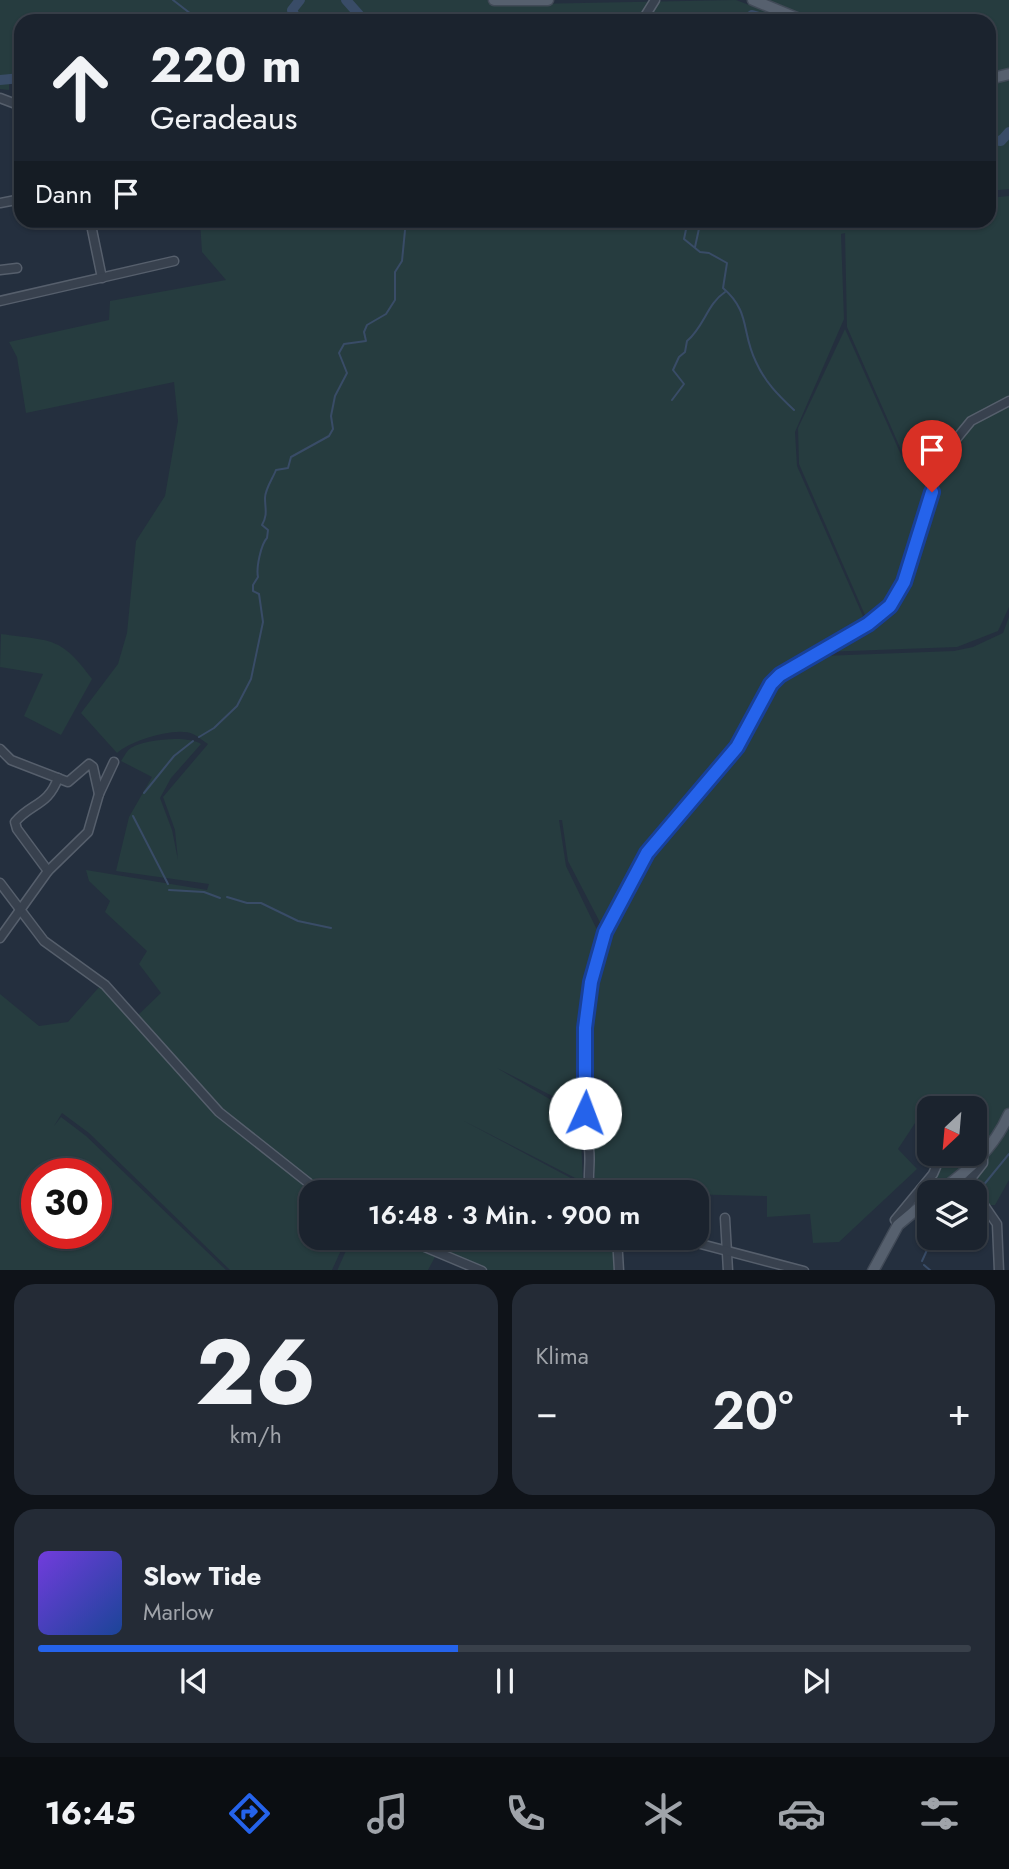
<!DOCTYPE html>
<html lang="de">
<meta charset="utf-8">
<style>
body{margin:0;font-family:Jost,sans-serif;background:#242b36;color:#f1f3f6;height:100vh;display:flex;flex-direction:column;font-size:26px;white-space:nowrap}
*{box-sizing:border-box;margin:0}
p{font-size:23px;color:#a0a4aa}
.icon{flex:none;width:38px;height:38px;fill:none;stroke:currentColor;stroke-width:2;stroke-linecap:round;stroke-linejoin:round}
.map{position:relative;height:1270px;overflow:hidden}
.sheet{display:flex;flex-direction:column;gap:14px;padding:14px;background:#0f1319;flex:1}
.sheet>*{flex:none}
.banner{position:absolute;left:14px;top:14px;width:982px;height:214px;border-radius:21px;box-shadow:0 2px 5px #0004,0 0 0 2px #39404a;background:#1b232e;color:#f1f3f6;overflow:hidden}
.needle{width:46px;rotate:206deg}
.fabs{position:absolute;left:917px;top:1096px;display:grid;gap:14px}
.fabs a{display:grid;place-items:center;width:70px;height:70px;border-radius:14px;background:#1b232e;box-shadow:0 2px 5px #0004,0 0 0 2px #39404a;font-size:35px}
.speed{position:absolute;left:21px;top:1158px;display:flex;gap:14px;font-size:35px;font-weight:700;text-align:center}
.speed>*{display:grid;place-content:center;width:91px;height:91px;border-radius:50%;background:#1b232e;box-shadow:0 2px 5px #0004,0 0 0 2px #39404a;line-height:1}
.speed .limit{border:10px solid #d22;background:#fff;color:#111}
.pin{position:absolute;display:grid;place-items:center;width:60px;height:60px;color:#fff;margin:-72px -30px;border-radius:50% 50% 50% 0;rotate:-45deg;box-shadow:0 0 7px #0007}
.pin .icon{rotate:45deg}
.me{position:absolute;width:77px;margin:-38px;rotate:2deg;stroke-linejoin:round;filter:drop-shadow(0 0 5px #0008)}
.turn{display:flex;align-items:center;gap:24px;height:147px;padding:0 21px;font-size:32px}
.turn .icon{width:91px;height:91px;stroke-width:2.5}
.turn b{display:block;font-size:49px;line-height:60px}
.then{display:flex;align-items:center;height:66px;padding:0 21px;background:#0003;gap:14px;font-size:26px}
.big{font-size:52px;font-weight:600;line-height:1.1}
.sheet .tile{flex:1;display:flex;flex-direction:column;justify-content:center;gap:10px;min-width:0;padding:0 24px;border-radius:21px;background:#242b36}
.sheet .dial{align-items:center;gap:0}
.dial b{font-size:91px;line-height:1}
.song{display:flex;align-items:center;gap:21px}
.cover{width:84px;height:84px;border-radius:10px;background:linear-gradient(135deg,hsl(260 70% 55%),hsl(220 70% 35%))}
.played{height:7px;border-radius:4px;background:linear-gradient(90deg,#2563eb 45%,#39404a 45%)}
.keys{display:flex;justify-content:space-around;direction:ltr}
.heat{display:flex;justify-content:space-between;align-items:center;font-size:38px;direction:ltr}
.sheet .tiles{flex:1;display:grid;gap:14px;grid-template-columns:1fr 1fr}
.tile:last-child{grid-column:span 2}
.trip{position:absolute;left:299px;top:1180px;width:410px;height:70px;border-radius:21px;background:#1b232e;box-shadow:0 2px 5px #0004,0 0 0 2px #39404a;font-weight:600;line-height:70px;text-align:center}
.menu{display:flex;height:112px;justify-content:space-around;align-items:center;background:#0b0e12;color:#a0a4aa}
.menu .icon{width:49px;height:49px}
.menu .active{color:#2563eb}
.menu b{font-size:32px;color:#f1f3f6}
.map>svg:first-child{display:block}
.green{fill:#263c3f;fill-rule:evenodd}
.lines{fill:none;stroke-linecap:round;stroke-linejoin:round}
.stream{stroke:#394c67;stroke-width:2}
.river{stroke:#394c67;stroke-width:10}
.minor-casing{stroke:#565f6c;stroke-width:11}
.major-casing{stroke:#414a57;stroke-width:13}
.minor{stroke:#38414e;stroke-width:8}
.major{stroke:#56606e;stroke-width:10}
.route-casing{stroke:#184099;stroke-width:18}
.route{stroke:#2563eb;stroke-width:12}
</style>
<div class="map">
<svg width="1009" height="1271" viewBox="0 0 1009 1271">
<rect width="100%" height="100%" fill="#242f3e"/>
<g class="green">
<path d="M0 0H486L531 4 736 0 792 21H21V81L9 82V90L0 89Z"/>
<path d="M768 0H1009V70L989 74V21H819Z"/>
<path d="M1009 78V189L989 191V81Z"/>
<path d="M1009 196V398L973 416 958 430 932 467H914L902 452 847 327 845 233 841 234 844 319 795 432 797 466 866 623 780 673 735 745 647 849 604 930 568 861 562 820H559L566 866 597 930 583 989 579 1038 580 1110 497 1068 580 1117 583 1182 462 1120 582 1184 585 1192H324L222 1110 137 1016 161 993 139 964 147 951 105 912 110 901 89 881 86 870 207 890 209 884 116 871 129 817 152 777 121 761C124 757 127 750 131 748 145 739 188 735 201 744L171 778 160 798 172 830 178 860 175 830 163 797 208 744C203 741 198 736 193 734 176 726 130 741 117 753L81 713 118 664 127 633 136 541 165 496 178 421 174 382 26 413 17 357 9 342 109 320 110 301 226 280 202 252 200 221 724 220 729 224 730 220H989V198Z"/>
<path d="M845 329 902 457 919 471 936 470 902 580 891 601 868 622 799 464 798 428Z"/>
<path d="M1009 403V607L998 631 957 647 823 652 895 604 907 582 949 450 966 429Z"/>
<path d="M1009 617V1180L995 1205H991L986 1214 975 1211V1192H935L936 1176 948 1153H975V1108H929V1119L921 1114 898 1149 917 1169 839 1242 813 1243 810 1214 767 1217V1196L596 1192 592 1140 603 1128 592 1116 590 1096 605 1097 609 1081 590 1076 592 989 607 930 650 852 739 748 773 685 822 656 954 651 973 647 1003 633Z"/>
<path d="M1 634C51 641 61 636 92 679L61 735 24 716 43 674 0 667Z"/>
<path d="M101 985 218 1114 314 1192 312 1237H347L332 1270H230L89 1133 62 1113 54 1126 61 1117 86 1136 226 1270 0 1271V994L39 1026 68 1022ZM37 1174H96V1234H37Z"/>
<path d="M352 1237H393L436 1255 428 1270 337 1271Z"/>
<path d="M411 1237H613L617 1270H489Z"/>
</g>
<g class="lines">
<g class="stream">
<path d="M173 0 191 14 186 21"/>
<path d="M688 220 684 239 700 252 709 253 727 263 723 288C751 312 741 332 756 362 765 382 778 395 794 410"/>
<path d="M695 247 700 224 715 220"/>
<path d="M672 400 684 384 673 370 679 357 685 352 687 341C704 327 707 304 725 292"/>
<path d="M199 737 214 728 237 706 251 679 263 622 259 594 253 591V585L258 577C256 568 261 544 267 538L268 530 262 525C268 514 265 509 265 498 265 489 273 478 276 470L288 468 291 457 329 436 333 429 331 416 335 396 347 373 339 353 344 344 366 341 364 332 367 325 386 314 395 300V272L402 261 406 220"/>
<path d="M144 793 174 756 193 741"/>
<path d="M133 816 168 884"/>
<path d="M169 890 204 892 220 898"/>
<path d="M227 897 247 903H261L298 921 331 928"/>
<path d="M982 1187 1009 1154"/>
<path d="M922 1261 933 1237"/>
<path d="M924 1265 931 1271"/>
</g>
<g class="river">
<path d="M300 0 292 10 297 20 302 21"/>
<path d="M346 0 362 18 376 21"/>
<path d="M745 21 752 15 773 21"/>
<path d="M0 80 21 78"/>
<path d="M989 140 1001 141 1009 132"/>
</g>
<defs>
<g id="minor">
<path d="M642 21 655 0"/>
<path d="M0 98 21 106"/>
<path d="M0 203 21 199"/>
<path d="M90 220 102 278"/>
<path d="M0 270 17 268"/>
<path d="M0 301 174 261"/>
<path d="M0 749 11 760 68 782 89 764 93 767 99 794"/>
<path d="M48 871 17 829 15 822C31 803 48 806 58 778"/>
<path d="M0 883 44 941 105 985 219 1112 320 1192"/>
<path d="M0 938 48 871 88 832 99 794 114 762"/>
<path d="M965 1186 983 1163V1155"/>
<path d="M590 1192C587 1178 591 1163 589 1149 579 1042 584 945 647 853 673 815 709 785 736 747 752 724 760 695 780 675L868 624 890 606 904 582 937 474 948 449 971 421 1009 401"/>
<path d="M975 1192 997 1224 999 1271"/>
<path d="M725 1218 728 1271"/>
<path d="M898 1225 895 1220 933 1174 942 1153"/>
<path d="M401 1237 482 1271"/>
<path d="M617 1237 619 1271"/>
<path d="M674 1237 804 1271"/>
</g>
<g id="major">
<path d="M494 0H548"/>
<path d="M753 0 804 21"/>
<path d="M989 79 1009 74"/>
<path d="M939 1192C969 1170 994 1148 1009 1114"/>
<path d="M873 1271 898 1225 929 1199"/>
</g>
</defs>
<use href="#minor" class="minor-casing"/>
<use href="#major" class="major-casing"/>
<use href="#minor" class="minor"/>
<use href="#major" class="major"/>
</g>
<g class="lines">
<defs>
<path id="route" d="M585 1113V1028L591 982 605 932 647 853 737 747 771 684 780 675 868 624 890 606 904 582 932 492"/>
</defs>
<use href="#route" class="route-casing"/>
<use href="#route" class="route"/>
</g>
</svg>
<div class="fabs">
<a><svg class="needle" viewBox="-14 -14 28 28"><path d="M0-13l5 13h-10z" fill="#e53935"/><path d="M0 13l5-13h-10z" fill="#a0a4aa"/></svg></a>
<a><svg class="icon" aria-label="layers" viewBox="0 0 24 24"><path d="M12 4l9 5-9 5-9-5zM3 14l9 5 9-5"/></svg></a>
</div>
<div class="speed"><div class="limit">30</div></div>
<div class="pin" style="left:932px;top:492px;background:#d93025"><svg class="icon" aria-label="arrive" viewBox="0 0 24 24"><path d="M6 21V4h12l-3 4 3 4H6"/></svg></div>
<svg class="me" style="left:585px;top:1113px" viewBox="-20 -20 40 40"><circle r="19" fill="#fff"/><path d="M0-13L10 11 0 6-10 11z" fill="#2563eb"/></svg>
<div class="trip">16:48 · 3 Min. · 900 m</div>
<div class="banner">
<div class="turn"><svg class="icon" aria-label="ahead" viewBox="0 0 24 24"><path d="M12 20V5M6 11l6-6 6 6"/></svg><div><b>220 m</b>Geradeaus</div></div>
<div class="then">Dann<svg class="icon" aria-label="arrive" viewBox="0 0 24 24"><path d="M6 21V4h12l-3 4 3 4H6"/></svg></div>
</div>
</div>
<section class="sheet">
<div class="tiles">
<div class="tile dial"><b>26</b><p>km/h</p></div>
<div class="tile"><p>Klima</p>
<div class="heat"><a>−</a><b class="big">20°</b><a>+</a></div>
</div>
<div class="tile">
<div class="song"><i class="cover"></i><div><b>Slow Tide</b><p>Marlow</p></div></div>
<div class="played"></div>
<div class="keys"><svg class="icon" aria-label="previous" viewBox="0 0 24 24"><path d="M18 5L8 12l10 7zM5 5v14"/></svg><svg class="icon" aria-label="pause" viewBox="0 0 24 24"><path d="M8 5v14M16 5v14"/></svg><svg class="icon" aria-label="next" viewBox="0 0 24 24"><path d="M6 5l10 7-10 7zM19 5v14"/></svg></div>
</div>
</div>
</section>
<nav class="menu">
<b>16:45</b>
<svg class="icon active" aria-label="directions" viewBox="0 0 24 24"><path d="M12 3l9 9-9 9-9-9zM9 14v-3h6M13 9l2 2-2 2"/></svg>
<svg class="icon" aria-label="music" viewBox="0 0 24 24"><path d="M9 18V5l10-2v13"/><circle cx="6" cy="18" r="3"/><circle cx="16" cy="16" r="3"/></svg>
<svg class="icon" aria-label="phone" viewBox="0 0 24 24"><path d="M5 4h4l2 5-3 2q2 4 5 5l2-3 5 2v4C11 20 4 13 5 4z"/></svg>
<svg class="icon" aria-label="climate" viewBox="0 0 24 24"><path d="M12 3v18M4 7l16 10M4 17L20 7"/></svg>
<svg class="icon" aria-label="car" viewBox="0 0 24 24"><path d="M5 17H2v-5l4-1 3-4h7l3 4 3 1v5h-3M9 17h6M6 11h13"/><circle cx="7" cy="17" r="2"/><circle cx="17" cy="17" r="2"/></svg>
<svg class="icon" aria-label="filters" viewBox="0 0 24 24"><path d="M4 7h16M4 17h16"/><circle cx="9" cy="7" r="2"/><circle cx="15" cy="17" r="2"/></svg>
</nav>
